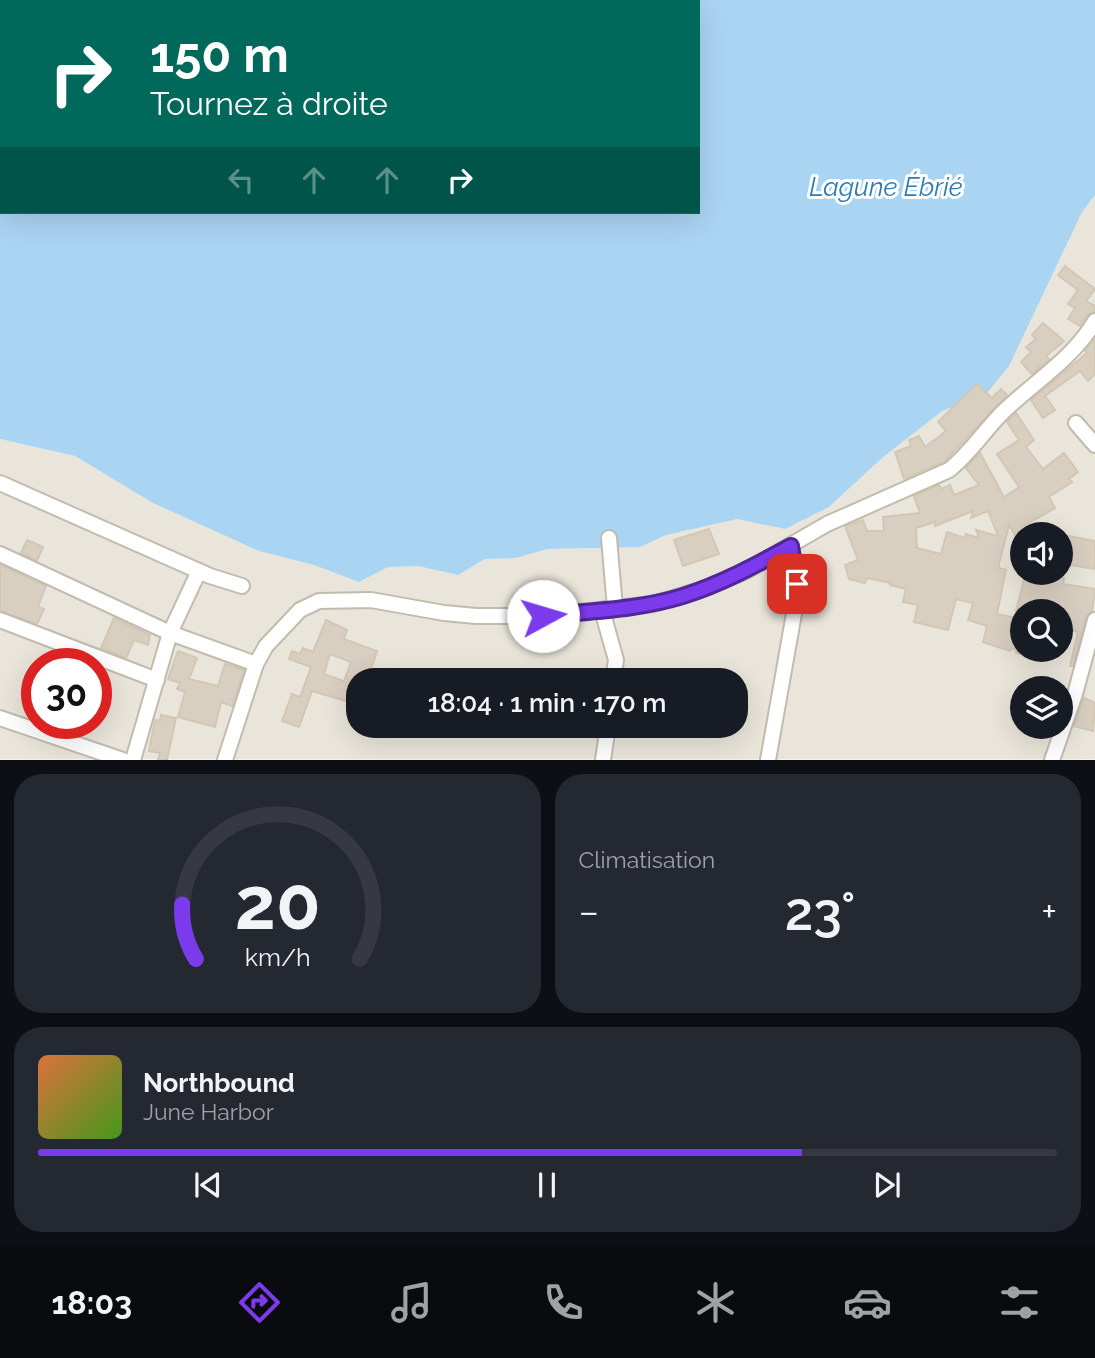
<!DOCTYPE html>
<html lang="fr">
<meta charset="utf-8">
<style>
body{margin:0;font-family:Raleway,sans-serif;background:#242831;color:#f1f3f6;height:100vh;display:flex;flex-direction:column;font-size:26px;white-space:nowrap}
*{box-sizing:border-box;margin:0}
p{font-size:23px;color:#9ea1a6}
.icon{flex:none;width:38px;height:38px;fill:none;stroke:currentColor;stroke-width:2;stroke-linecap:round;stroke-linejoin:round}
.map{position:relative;height:760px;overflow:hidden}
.panel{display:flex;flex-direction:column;gap:14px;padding:14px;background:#0d0f14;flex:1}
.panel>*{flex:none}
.banner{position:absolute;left:0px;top:0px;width:700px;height:214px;box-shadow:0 7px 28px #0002;background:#00695c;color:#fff;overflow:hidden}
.tools{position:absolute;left:1010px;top:522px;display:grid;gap:14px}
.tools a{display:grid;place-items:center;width:63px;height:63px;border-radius:50%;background:#171b24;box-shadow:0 7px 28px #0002;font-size:35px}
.speed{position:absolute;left:21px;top:648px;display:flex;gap:14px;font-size:35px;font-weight:700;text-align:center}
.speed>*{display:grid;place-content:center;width:91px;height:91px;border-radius:50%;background:#171b24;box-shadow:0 7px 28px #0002;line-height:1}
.speed .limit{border:10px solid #d22;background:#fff;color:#111}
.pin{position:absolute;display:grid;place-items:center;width:60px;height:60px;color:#fff;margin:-30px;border-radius:14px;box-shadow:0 4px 10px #0006}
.me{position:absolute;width:77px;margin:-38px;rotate:84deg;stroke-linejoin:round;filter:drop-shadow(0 0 5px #0008)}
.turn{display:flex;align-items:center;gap:24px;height:147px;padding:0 35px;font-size:32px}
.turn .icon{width:91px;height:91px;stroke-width:2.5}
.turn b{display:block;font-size:49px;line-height:60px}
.lanes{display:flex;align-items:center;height:66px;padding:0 35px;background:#0003;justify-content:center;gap:35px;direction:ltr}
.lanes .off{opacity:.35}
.big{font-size:52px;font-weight:600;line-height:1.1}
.panel .card{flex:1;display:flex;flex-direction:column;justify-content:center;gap:10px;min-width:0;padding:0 24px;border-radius:28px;background:#242831}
.panel .dial{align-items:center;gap:0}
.dial svg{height:182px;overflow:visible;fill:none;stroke:#363941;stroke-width:7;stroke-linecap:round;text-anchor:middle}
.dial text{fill:#f1f3f6;stroke:none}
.song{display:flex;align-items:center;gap:21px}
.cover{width:84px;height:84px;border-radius:10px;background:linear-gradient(135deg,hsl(20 70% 55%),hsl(100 70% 35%))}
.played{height:7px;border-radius:4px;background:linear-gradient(90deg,#7c3aed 75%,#363941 75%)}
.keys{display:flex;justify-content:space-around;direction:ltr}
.heat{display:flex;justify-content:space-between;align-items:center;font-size:38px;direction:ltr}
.panel .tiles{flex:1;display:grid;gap:14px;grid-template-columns:1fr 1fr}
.card:last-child{grid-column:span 2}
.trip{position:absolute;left:346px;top:668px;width:402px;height:70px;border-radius:28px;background:#171b24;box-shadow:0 7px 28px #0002;font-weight:600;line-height:70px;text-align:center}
.menu{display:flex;height:112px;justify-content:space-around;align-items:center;background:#090b0e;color:#9ea1a6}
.menu .icon{width:49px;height:49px}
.menu .current{color:#7c3aed}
.menu b{font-size:32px;color:#f1f3f6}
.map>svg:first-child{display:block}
.residential{fill:#eae5da;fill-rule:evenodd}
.water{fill:#a9d4f2;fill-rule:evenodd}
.building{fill:#d8cfc1;stroke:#d3c7b4;stroke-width:2;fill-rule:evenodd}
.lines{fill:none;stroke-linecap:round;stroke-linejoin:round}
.minor-casing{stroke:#c2bbae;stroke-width:18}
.minor{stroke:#fff;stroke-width:14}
.route-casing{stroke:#51269a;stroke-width:18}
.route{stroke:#7c3aed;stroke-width:12}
.labels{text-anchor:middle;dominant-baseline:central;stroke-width:6;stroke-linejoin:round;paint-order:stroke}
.water-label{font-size:26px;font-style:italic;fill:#2e7ab2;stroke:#fff}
</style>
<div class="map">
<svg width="1095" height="760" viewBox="0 0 1095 760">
<rect width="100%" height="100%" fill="#f6f3ec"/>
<path class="residential" d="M1095 195V759H0V439L75 456 153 503 259 551 314 565 359 582 388 567 418 566 458 575 485 559 516 558 547 549 640 547 666 535 737 519 785 529 829 507 882 458 942 411 986 394 1082 212ZM1022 534H1060V572H1022ZM1022 611H1060V649H1022ZM37 663H96V723H37ZM359 681H737V726H359ZM1022 688H1060V726H1022Z"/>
<path class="water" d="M0 0H1095V195L1082 212 1009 366 986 394 942 411 882 458 829 507 785 529 737 519 666 535 640 547 547 549 516 558 485 559 458 575 418 566 388 567 359 582 314 565 259 551 153 503 75 456 0 439ZM2 2H698V212H2Z"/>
<g class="building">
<path d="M1065 266 1095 289 1086 301 1095 306V311L1087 315 1080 326 1068 319 1075 308 1068 304 1078 290 1058 275Z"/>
<path d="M1043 323 1064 341 1046 356 1049 359 1032 374 1021 362 1031 352 1026 347 1036 339 1032 335Z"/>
<path d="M1095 338V374L1088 381 1080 371 1045 396 1055 410 1043 418 1031 400 1087 353 1085 351Z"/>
<path d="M977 384 992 398 1001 389 1007 395 944 462 904 479 895 452 911 446 909 440 919 436 925 447 946 431 938 422Z"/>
<path d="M1016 413 1034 440 1026 447 1043 469 1064 453 1078 472 1069 479 1072 482 1049 497 1055 508 1022 527V546L1009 525 999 564V568L1006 570 997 614 1022 619V649H1043L1041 659 1016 653V650L1011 648 1010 651 983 642 987 626 968 620 973 603 956 599 948 630 914 622 918 605 903 602 906 589 890 585 891 583 867 578 865 583 849 579 845 565 858 560 845 526 863 520 867 531H884L883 517 920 513 914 496 939 485 941 489 950 485 954 495 979 485 966 468 980 453 1004 497 1019 487 997 454 1019 440 1007 422ZM973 511 971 518 988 511 998 536 976 530 979 538 966 534 965 538 947 532 941 554 917 548 916 528 935 522V526Z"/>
<path d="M709 529 719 554 683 566 674 540Z"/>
<path d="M1068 536 1095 541V569L1064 564Z"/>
<path d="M27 540 43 547 37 561 21 553Z"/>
<path d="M0 565 46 586 38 607 44 609 37 624 0 611Z"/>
<path d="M1039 574 1064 578 1063 584 1095 589 1092 611 1086 617 1073 666H1070L1078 632 1060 627V611H1016L1025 575 1043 580Z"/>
<path d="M114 618 150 635 148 645 134 640 126 658 101 648Z"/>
<path d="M326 620 347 630 344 639 377 651 367 681H359V684L345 679 351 662 330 654 324 674 352 684 346 701 312 691 299 727 282 721 292 694 300 697 311 667 289 659 292 651 300 654 303 648 313 652Z"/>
<path d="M178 651 197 658 189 679 218 686 225 664 244 670 232 706 221 702 215 727 178 717 185 692 177 689 180 683 168 679Z"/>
<path d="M1084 698 1095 703 1093 731 1074 726Z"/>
<path d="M161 715 176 718 167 760H158L160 753 149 751 155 720 160 721Z"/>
</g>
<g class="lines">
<defs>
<g id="minor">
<path d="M1076 423 1095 445"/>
<path d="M0 483 210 576 242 586"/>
<path d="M609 538 615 608"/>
<path d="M0 554 170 633 256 664"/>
<path d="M602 610 616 660 613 681"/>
<path d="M0 620 157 680"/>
<path d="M0 718 123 760"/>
<path d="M133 760 170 633 199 571"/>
<path d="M225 760 256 664 266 646 300 610 319 601 371 600 444 613 476 616H543L653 604 706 588 746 571 827 524 949 470C969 454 982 434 1000 415 1032 383 1072 360 1095 321"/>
<path d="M603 760 608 726"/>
<path d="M768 760 795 608 797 584 791 546"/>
<path d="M1052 760 1075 694 1095 620"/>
</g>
</defs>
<use href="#minor" class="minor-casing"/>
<use href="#minor" class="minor"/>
</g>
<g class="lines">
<defs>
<path id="route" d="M543 616C589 611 638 610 683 596 721 584 756 565 791 546L797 584"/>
</defs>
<use href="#route" class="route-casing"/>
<use href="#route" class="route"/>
</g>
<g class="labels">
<g class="water-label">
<text x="886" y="187">Lagune Ébrié</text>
</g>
</g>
</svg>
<div class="tools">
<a><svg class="icon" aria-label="sound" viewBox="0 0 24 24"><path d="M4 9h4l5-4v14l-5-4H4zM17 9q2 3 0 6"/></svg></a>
<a><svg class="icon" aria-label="search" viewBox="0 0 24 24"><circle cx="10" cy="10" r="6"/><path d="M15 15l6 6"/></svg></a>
<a><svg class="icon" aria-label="layers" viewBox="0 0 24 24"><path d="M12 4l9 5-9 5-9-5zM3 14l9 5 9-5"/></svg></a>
</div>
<div class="speed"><div class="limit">30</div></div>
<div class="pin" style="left:797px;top:584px;background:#d93025"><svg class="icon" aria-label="arrive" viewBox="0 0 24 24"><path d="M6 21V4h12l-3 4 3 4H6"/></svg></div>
<svg class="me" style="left:543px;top:616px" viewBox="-20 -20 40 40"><circle r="19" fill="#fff"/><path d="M0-13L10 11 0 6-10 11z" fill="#7c3aed"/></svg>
<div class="trip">18:04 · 1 min · 170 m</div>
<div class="banner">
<div class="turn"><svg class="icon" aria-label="right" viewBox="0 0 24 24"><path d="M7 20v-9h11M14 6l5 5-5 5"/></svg><div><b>150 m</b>Tournez à droite</div></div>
<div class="lanes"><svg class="icon off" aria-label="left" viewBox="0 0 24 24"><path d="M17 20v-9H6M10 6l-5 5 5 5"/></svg><svg class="icon off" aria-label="ahead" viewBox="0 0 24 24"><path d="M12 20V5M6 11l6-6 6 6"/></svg><svg class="icon off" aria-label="ahead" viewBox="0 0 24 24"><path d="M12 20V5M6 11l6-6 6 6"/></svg><svg class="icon" aria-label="right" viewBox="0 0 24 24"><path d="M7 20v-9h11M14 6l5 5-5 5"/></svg></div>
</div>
</div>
<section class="panel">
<div class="tiles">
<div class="card dial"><svg viewBox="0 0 100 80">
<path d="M14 69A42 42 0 1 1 86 69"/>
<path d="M14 69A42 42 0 0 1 8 45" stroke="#7c3aed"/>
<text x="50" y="56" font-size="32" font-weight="700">20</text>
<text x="50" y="72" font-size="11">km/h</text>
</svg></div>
<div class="card"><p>Climatisation</p>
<div class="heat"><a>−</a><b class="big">23°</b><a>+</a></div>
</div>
<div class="card">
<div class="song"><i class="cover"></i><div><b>Northbound</b><p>June Harbor</p></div></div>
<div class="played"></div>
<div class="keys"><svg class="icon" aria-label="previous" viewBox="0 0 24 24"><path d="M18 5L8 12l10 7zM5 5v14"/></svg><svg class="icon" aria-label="pause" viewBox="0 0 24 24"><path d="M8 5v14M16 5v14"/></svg><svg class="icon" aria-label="next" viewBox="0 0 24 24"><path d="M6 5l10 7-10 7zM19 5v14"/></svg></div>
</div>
</div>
</section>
<nav class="menu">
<b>18:03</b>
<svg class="icon current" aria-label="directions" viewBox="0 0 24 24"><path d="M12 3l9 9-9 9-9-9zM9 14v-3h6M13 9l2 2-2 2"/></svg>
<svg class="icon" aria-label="music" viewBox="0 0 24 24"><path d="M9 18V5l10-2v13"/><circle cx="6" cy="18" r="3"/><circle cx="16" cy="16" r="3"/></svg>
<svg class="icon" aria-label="phone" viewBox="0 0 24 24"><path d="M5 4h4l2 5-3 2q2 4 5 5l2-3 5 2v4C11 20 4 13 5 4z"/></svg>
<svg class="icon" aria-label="climate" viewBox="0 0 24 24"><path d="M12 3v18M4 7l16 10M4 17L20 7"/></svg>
<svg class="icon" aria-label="car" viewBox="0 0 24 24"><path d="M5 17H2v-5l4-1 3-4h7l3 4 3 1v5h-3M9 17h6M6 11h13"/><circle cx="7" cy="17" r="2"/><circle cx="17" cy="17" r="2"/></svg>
<svg class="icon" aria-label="filters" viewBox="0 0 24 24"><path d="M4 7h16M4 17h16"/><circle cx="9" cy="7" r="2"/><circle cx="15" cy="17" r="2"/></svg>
</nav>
